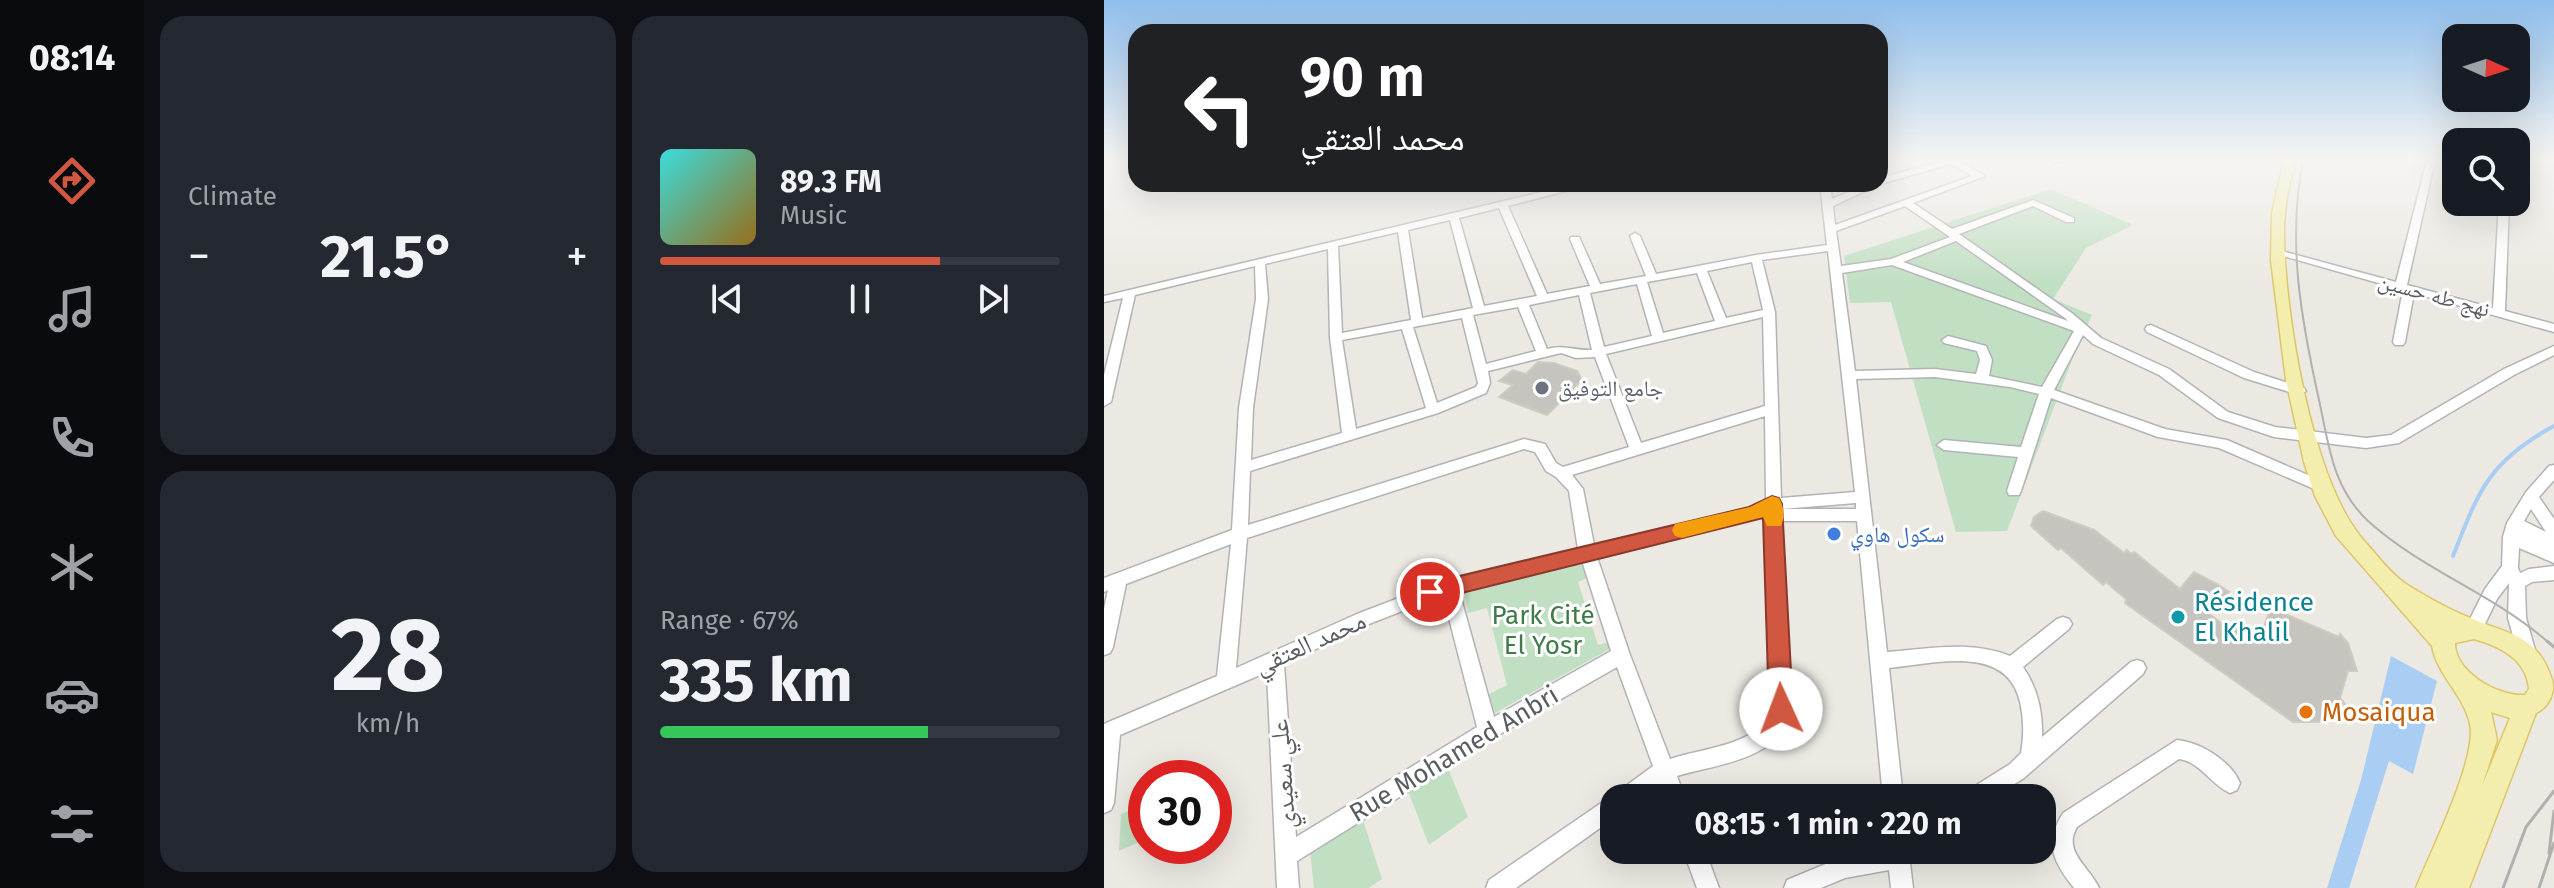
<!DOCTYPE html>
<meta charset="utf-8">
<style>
body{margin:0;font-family:"Fira Sans","Noto Naskh Arabic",sans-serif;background:#242831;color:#f1f3f6;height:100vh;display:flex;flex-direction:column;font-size:30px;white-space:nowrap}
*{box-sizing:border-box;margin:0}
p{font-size:26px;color:#9ea1a6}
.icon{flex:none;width:44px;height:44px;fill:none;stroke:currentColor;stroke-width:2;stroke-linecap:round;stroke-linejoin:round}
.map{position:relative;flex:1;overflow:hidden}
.details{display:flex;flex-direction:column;gap:16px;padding:16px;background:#0d0f14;width:960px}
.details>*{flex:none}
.banner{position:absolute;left:24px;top:24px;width:760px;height:168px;border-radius:24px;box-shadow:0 8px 32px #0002;background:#202124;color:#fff;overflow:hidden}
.needle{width:52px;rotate:93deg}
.tools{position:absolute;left:1338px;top:24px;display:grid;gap:16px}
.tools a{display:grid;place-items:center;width:88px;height:88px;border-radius:16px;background:#171b24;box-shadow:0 8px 32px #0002;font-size:40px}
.speed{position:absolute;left:24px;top:760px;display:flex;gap:16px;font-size:40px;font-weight:700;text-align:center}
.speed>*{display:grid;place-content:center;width:104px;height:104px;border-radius:50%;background:#171b24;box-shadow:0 8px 32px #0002;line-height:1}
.speed .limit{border:12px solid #d22;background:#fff;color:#111}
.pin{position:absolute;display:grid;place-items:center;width:68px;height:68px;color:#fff;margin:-34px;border:4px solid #fff;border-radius:50%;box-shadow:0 2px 8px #0007}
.me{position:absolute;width:88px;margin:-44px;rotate:358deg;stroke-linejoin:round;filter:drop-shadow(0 0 6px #0008)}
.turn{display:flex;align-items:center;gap:28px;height:168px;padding:0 40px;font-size:36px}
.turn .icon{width:104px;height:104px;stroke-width:2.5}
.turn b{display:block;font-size:56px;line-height:68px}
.big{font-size:60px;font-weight:700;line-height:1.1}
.details .card{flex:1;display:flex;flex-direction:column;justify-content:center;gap:12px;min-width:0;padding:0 28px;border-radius:24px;background:#242831}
.details .dial{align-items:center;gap:0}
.dial b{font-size:104px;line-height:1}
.song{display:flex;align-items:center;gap:24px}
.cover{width:96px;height:96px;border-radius:12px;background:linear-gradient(135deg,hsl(180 70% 55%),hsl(40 70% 35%))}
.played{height:8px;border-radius:4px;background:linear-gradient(90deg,#d25741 70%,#363941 70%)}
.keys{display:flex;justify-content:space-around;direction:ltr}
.heat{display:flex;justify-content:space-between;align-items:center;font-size:44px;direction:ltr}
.charge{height:12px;border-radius:6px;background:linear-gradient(90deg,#34c759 67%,#363941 0)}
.details .tiles{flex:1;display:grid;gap:16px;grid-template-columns:repeat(2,1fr)}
.trip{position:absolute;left:496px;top:784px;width:456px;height:80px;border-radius:24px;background:#171b24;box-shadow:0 8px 32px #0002;font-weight:700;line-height:80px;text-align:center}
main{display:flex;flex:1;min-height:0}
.dock{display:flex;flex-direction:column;width:144px;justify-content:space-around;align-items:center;background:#090b0e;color:#9ea1a6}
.dock .icon{width:56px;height:56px}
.dock .current{color:#d25741}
.dock b{font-size:36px;color:#f1f3f6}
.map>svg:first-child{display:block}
.green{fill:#c1dfc3}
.water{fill:#a9cdf3}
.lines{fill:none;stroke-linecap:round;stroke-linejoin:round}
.stream{stroke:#a9cdf3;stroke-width:4}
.building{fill:#c6c4be;stroke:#cfcbc1;stroke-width:2}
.minor-casing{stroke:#b2b3b7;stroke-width:3}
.major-casing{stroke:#dec667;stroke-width:3}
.minor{fill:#fff;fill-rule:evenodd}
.major{fill:#f4eeae;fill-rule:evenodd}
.tram-far1{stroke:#b0b0b1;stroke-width:2}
.tram{stroke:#b0b0b1;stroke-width:3}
.route{fill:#d25741;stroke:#88392a;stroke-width:2}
.slow{fill:#f59e0b}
.worship-dot{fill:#6b7280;stroke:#fff;stroke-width:3}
.shop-dot{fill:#3f7fe0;stroke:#fff;stroke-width:3}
.culture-dot{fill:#0f9aa8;stroke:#fff;stroke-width:3}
.food-dot{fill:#e8710a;stroke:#fff;stroke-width:3}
.labels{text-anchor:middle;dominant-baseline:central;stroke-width:6;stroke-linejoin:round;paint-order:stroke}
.street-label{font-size:22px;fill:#5a5c60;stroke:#fff}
.worship-label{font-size:22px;fill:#5b616d;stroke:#fff;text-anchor:start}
.shop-label{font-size:22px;fill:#366cbe;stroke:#fff;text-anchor:start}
.near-culture-label{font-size:26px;fill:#0d838f;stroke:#fff;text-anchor:start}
.near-park-label{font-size:26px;fill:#3e7b46;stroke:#fff}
.near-street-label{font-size:26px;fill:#5a5c60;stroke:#fff}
.near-food-label{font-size:26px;fill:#c56008;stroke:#fff;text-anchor:start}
</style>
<main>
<nav class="dock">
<b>08:14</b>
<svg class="icon current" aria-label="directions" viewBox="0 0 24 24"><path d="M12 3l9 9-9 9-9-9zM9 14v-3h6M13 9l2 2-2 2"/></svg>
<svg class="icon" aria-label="music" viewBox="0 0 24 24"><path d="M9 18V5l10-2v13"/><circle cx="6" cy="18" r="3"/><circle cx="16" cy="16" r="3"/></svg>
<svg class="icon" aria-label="phone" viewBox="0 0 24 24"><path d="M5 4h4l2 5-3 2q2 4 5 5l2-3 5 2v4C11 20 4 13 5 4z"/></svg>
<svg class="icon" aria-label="climate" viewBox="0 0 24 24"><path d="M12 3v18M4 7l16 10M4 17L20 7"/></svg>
<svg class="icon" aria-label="car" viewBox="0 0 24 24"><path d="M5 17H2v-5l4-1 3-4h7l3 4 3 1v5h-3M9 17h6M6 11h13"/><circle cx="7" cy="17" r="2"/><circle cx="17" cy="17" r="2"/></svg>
<svg class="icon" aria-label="filters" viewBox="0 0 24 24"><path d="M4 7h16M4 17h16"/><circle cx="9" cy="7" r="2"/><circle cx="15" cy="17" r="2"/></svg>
</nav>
<section class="details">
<div class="tiles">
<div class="card"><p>Climate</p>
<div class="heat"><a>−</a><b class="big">21.5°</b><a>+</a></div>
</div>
<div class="card">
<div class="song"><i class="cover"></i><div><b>89.3 FM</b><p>Music</p></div></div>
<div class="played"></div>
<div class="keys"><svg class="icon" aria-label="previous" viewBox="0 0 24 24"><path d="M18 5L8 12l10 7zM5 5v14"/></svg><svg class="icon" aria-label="pause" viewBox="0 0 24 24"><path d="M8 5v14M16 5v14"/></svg><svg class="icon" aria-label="next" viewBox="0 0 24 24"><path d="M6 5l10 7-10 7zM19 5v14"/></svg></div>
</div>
<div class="card dial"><b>28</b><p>km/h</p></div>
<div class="card"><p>Range · 67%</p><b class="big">335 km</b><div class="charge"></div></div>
</div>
</section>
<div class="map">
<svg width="1450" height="888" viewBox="0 0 1450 888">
<rect width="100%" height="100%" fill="#ebe9e2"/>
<g class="green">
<path d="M947 189 1029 225 982 248 949 299 988 315 968 360 903 531 852 532 787 302 746 303 740 256Z"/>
<path d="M476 563 487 576 474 582 494 645 510 641 509 647 389 714 383 695 403 685 383 608 364 613 361 593Z"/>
<path d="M343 766 364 817 325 845 304 791Z"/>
<path d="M42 803V839L15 851 17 814Z"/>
<path d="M259 820 278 879 265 888H210L206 851Z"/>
</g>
<path class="water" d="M1287 656 1333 681 1309 774 1285 761 1245 888H1223L1257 780Z"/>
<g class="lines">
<path class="stream" d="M1349 556C1375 490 1385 461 1450 426"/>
</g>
<g class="building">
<path d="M434 362 450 363 473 371 478 380 467 390 476 393 462 404 456 402 443 415 395 397 409 385 395 381 409 370 422 374Z"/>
<path d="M939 511 990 530 1020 553 1023 550 1027 554 1030 552 1076 589 1090 572 1113 584 1125 592 1104 613 1124 628 1128 625 1154 641 1167 608 1235 637 1236 634 1244 643 1253 671H1244L1236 698 1241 704 1228 710 1225 716 1215 722H1189L1021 603 1022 599 1002 582 999 585 957 548 954 550 927 526 930 517Z"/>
</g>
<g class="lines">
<defs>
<g id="minor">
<path d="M842 160H853L881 176 809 203 848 229 929 200 970 218V222H962L929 206 855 234 969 314 997 338 1065 369 1124 412 1171 427 1262 438 1287 435 1400 369 1450 346V355L1410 375 1295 443 1262 448 1170 437 1114 418 1055 375 989 344 979 335 950 390 1061 429 1123 440 1220 482 1222 486 1220 490 1215 491 1115 448 1054 437 947 398 917 491 915 495H905L903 491 914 457 840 450 833 445 840 440 917 447 935 394 906 387 831 377 752 379 783 652C825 649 866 640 906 656L953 619 959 617 965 619 968 624 965 629 919 667C933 687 939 712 938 737L1027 662 1033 660 1039 662 1042 668 1039 674 920 778 888 798H860L863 791 906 764 917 753C920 736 920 719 916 702 903 643 829 664 785 668L799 798H779L753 521H678L684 721C667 761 609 765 573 776L581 798H561L556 785 539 798H510V818L412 888H382L385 880 503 799 512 797 515 791 549 766 513 667 391 737 193 861 195 888H173L163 672 16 735 10 803 7 810 0 813V724L113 676 127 544 22 584 9 647 6 653 0 655V609L4 590 0 592V578L128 530 135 408 152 299 151 266 31 295 7 402 0 406V375L19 298 0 302V296L472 184H489L404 206 443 294 486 286 466 239 467 237H475L476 239 496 284 542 276 526 236 531 233 536 236 552 274 652 255 723 245 716 184H726L728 199 763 184H776L729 206 731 225 868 176 847 164 776 184V178ZM801 206 846 237 787 259 737 266 732 231ZM395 208 433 296 380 306 355 218ZM346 220 369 308 318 318 304 230ZM294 232 307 320 238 333 234 246ZM852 241 961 318 964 321 799 262ZM224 249 226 338 238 433 147 460 149 408 164 299 161 264ZM724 251 751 492 677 498 671 312 658 260ZM648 262 659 310 622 318 603 271ZM788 265 970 331 938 387 885 376 888 360 882 346 844 336 838 340 840 343 873 351 876 360 872 374 831 369 751 371 738 273ZM593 273 611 321 559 333 543 282ZM533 284 548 336 500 347 486 293ZM475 295 488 350C471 351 461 344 443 349L425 305ZM414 307 432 351 382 364 369 315ZM659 317 661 406 537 443 502 354ZM358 318 374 383 372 387 333 403 309 327ZM298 329 322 408 252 429 238 340ZM457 353 472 358 491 357 525 447 459 467 452 463 441 444 420 439 144 525 146 471 334 413 382 393 386 383 384 371ZM661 416 662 500 646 508 490 545 479 489 468 475ZM420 449 431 452 442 471 452 477 465 491 474 549 339 581 253 614 132 668 143 538ZM752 503V509H677ZM656 517 662 521 666 718C641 747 600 748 566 759L526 655 493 557ZM478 561 507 651 390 717 355 591ZM339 595 373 727 192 837 180 664 265 624Z"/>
<path d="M946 160H961L950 163Z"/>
<path d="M1323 160H1331L1303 285 1389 308 1395 202H1405L1401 311 1450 324V332L1310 293 1301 342 1299 345H1291L1289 342 1299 290 1169 253 1174 250 1292 282Z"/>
<path d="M1047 325 1150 372 1200 388 1202 391 1195 395 1140 378 1043 332 1041 329 1043 326Z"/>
<path d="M1450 465V480L1435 497 1450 519V563L1415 548 1414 568 1416 573 1425 569 1450 566V580L1428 582 1421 586 1422 618 1433 657 1430 663 1424 665 1418 663 1415 657 1404 618 1405 583 1393 599 1376 634 1370 637 1364 634 1361 629 1381 589 1398 566 1399 537 1403 523 1422 492 1445 466ZM1427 509 1442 532 1420 521Z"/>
<path d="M1073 740C1096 742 1127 761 1136 783L1133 790 1126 793C1107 785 1097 762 1075 759L973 827C958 852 986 867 995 888H970C949 862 940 843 959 813Z"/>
<path d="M579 850H601L615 888H593Z"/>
<path d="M779 850H816L812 857 806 863 809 888H787L785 870 741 878 717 888H680L683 880 741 856Z"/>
</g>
<path id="major" d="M1180 160H1192C1185 183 1180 207 1180 232 1180 311 1208 485 1262 543 1274 557 1290 577 1305 586 1323 597 1344 609 1364 617 1393 631 1427 632 1443 667 1446 674 1450 682 1449 690 1447 700 1441 709 1432 713L1365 888H1312C1326 853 1374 757 1366 724 1360 695 1333 675 1328 646L1232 536 1211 496 1200 462 1182 380 1167 260 1168 213ZM1370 639C1396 646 1423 660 1425 689L1421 695C1395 697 1350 672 1351 643ZM1387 712 1406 718 1378 786 1393 740Z"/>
</defs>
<use href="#minor" class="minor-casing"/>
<use href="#major" class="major-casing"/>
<use href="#minor" class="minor"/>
<use href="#major" class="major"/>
<path class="tram-far1" d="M1199 160C1183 242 1197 319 1215 400 1225 445 1228 487 1264 521 1318 570 1390 594 1445 643"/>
<g class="tram">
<path d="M1443 641 1450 647"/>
<path d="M1445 853 1450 811"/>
<path d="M1399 888 1422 827 1450 791"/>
<path d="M1435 888 1450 843"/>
</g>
</g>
<linearGradient id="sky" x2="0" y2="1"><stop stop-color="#8fbeec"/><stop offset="0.56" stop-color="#f6f5f2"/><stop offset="1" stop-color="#f6f5f2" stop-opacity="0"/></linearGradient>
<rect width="1450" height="284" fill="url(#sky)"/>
<path class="route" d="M668 496 675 498 678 504 689 709 685 717 677 720 668 717 665 709 659 518 326 601 319 599 316 592 319 586 326 583 645 507Z"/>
<path class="slow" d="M668 496 675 498C680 506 681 518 677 526H663L659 517 578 538 571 536 568 530 571 524 646 507Z"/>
<circle class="worship-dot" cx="438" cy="388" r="8"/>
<circle class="shop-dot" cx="730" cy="534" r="8"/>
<circle class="culture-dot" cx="1074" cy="617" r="8"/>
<circle class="food-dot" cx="1202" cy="712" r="8"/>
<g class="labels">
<g class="street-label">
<text transform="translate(1330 295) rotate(15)">نهج طه حسين</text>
</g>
<g class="worship-label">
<text x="454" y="388">جامع التوفيق</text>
</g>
<g class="shop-label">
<text x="746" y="534">سكول هاوي</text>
</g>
<g class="near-culture-label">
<text x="1090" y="602">Résidence<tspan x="1090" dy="30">El Khalil</tspan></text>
</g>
<g class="near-park-label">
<text x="439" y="615">Park Cité<tspan x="439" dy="30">El Yosr</tspan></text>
</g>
<g class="near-street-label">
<text transform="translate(206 643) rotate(-24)">محمد العتقي</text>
<text transform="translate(350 754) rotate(-31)">Rue Mohamed Anbri</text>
<text transform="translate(179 774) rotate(-94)">علي سعيدي</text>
</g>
<g class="near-food-label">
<text x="1218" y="712">Mosaiqua</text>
</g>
</g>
</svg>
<div class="tools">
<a><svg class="needle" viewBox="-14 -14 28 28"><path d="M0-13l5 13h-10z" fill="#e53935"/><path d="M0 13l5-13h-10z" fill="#9ea1a6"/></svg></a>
<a><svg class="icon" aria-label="search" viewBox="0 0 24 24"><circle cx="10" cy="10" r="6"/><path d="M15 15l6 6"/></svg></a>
</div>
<div class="speed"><div class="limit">30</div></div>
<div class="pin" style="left:326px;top:592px;background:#d93025"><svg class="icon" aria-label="arrive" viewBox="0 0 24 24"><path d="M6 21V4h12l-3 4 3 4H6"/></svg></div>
<svg class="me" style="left:677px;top:709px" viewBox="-20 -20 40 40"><circle r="19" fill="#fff"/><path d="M0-13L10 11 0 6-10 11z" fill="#d25741"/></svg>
<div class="trip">08:15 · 1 min · 220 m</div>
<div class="banner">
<div class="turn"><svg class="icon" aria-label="left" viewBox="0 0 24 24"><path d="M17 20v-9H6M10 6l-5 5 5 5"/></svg><div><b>90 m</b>محمد العتقي</div></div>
</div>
</div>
</main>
